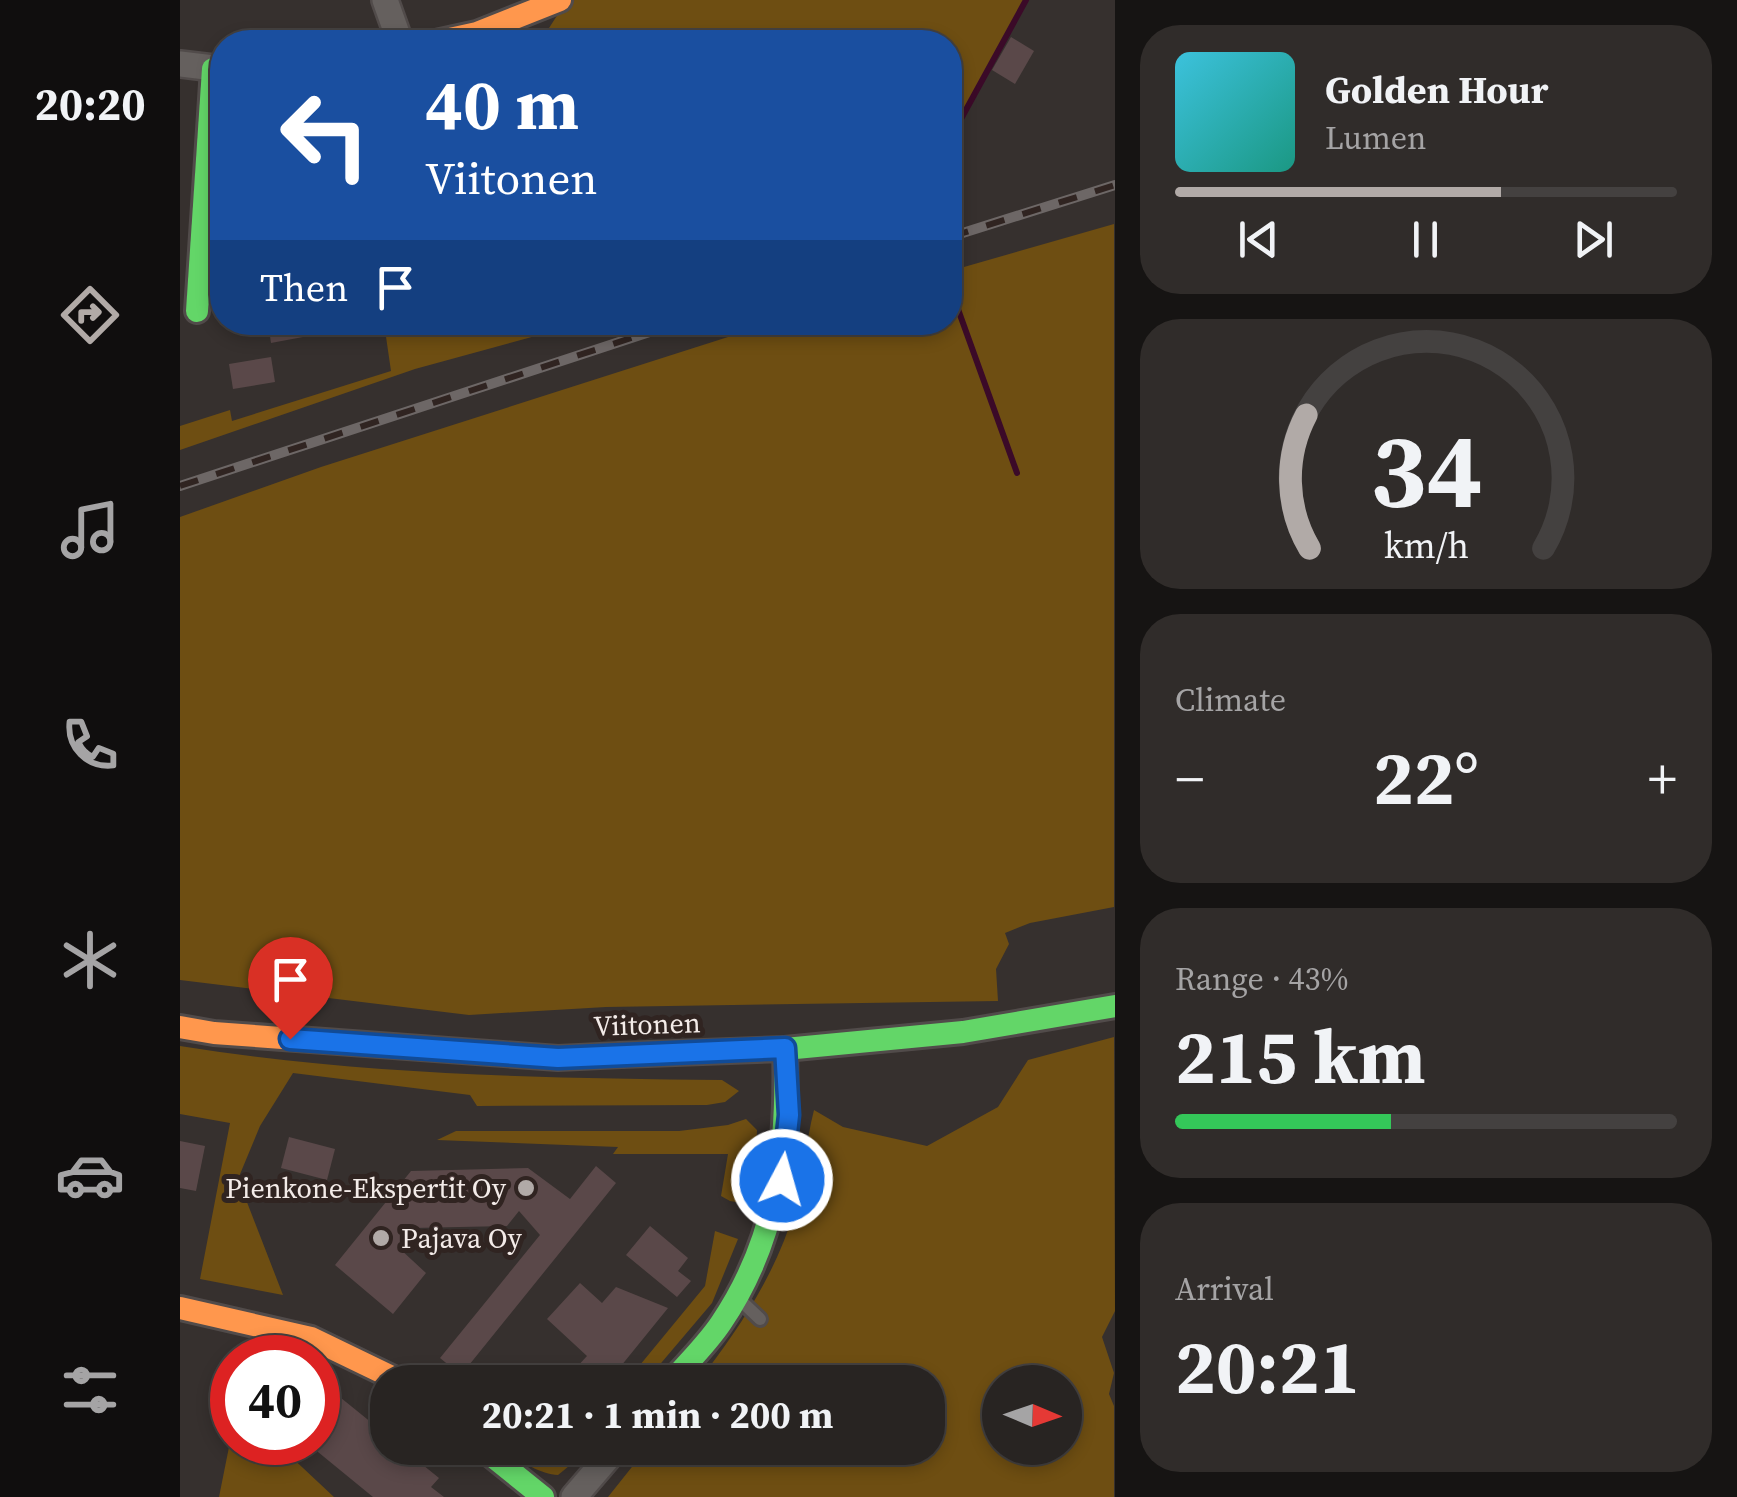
<!DOCTYPE html>
<meta charset="utf-8">
<style>
body{margin:0;font-family:"Source Serif 4",serif;background:#302c2a;color:#f1f3f6;height:100vh;display:flex;flex-direction:column;font-size:38px;white-space:nowrap}
*{box-sizing:border-box;margin:0}
p{font-size:32px;color:#a5a4a5}
.icon{flex:none;width:55px;height:55px;fill:none;stroke:currentColor;stroke-width:2;stroke-linecap:round;stroke-linejoin:round}
.map{position:relative;flex:1;overflow:hidden}
.details{display:flex;flex-direction:column;gap:25px;padding:25px;background:#161413;width:622px}
.details>*{flex:none}
.banner{position:absolute;left:30px;top:30px;width:752px;height:305px;border-radius:40px;box-shadow:0 5px 15px #0003,0 0 0 2px #444140;background:#1a4fa0;color:#fff;overflow:hidden}
.needle{width:65px;rotate:92deg}
.fabs{position:absolute;left:802px;top:1365px;display:grid;gap:20px}
.fabs a{display:grid;place-items:center;width:100px;height:100px;border-radius:50%;background:#282422;box-shadow:0 5px 15px #0003,0 0 0 2px #444140;font-size:50px}
.speed{position:absolute;left:30px;top:1335px;display:flex;gap:20px;font-size:50px;font-weight:700;text-align:center}
.speed>*{display:grid;place-content:center;width:130px;height:130px;border-radius:50%;background:#282422;box-shadow:0 5px 15px #0003,0 0 0 2px #444140;line-height:1}
.speed .limit{border:15px solid #d22;background:#fff;color:#111}
.pin{position:absolute;display:grid;place-items:center;width:85px;height:85px;color:#fff;margin:-102px -42px;border-radius:50% 50% 50% 0;rotate:-45deg;box-shadow:0 0 10px #0007}
.pin .icon{rotate:45deg}
.me{position:absolute;width:110px;margin:-55px;rotate:6deg;stroke-linejoin:round;filter:drop-shadow(0 0 8px #0008)}
.turn{display:flex;align-items:center;gap:35px;height:210px;padding:0 50px;font-size:45px}
.turn .icon{width:130px;height:130px;stroke-width:2.5}
.turn b{display:block;font-size:70px;line-height:85px}
.then{display:flex;align-items:center;height:95px;padding:0 50px;background:#0003;gap:20px;font-size:38px}
.big{font-size:75px;font-weight:700;line-height:1.1}
.details .tile{flex:1;display:flex;flex-direction:column;justify-content:center;gap:15px;min-width:0;padding:0 35px;border-radius:40px;background:#302c2a}
.details .dial{align-items:center;gap:0}
.dial svg{height:260px;overflow:visible;fill:none;stroke:#444140;stroke-width:7;stroke-linecap:round;text-anchor:middle}
.dial text{fill:#f1f3f6;stroke:none}
.song{display:flex;align-items:center;gap:30px}
.cover{width:120px;height:120px;border-radius:15px;background:linear-gradient(135deg,hsl(190 70% 55%),hsl(170 70% 35%))}
.played{height:10px;border-radius:5px;background:linear-gradient(90deg,#b1aaa7 65%,#444140 65%)}
.keys{display:flex;justify-content:space-around;direction:ltr}
.heat{display:flex;justify-content:space-between;align-items:center;font-size:55px;direction:ltr}
.charge{height:15px;border-radius:8px;background:linear-gradient(90deg,#34c759 43%,#444140 0)}
.trip{position:absolute;left:190px;top:1365px;width:575px;height:100px;border-radius:40px;background:#282422;box-shadow:0 5px 15px #0003,0 0 0 2px #444140;font-weight:700;line-height:100px;text-align:center}
main{display:flex;flex:1;min-height:0}
.tab-bar{display:flex;flex-direction:column;width:180px;justify-content:space-around;align-items:center;background:#100e0e;color:#a5a4a5}
.tab-bar .icon{width:70px;height:70px}
.tab-bar .selected{color:#b1aaa7}
.tab-bar b{font-size:45px;color:#f1f3f6}
.map>svg:first-child{display:block}
.green{fill:#6e4e12;fill-rule:evenodd}
.lines{fill:none;stroke-linecap:round;stroke-linejoin:round}
.stream{stroke:#3b0a28;stroke-width:6}
.building{fill:#5a4849}
.lane-casing{stroke:#514b4a;stroke-width:18}
.street-casing{stroke:#514b4a;stroke-width:30}
.fast-casing{stroke:#514b4a;stroke-width:28}
.slow-casing{stroke:#514b4a;stroke-width:28}
.lane{stroke:#65605e;stroke-width:12}
.street{stroke:#65605e;stroke-width:25}
.fast{stroke:#63d668;stroke-width:22}
.slow{stroke:#ff974d;stroke-width:22}
.rail-casing{stroke:#6d6766;stroke-width:10}
.rail{stroke:#302421;stroke-width:6;stroke-dasharray:19;stroke-linecap:butt}
.route-casing{stroke:#114b97;stroke-width:25}
.route{stroke:#1a73e8;stroke-width:18}
.poi-dot{fill:#b1aaa7;stroke:#302421;stroke-width:4}
.labels{text-anchor:middle;dominant-baseline:central;stroke-width:10;stroke-linejoin:round;paint-order:stroke}
.street-label{font-size:28px;fill:#f3ebe8;stroke:#302421}
.poi-label{font-size:28px;fill:#f3ebe8;stroke:#302421;text-anchor:end}
</style>
<main>
<nav class="tab-bar">
<b>20:20</b>
<svg class="icon selected" aria-label="directions" viewBox="0 0 24 24"><path d="M12 3l9 9-9 9-9-9zM9 14v-3h6M13 9l2 2-2 2"/></svg>
<svg class="icon" aria-label="music" viewBox="0 0 24 24"><path d="M9 18V5l10-2v13"/><circle cx="6" cy="18" r="3"/><circle cx="16" cy="16" r="3"/></svg>
<svg class="icon" aria-label="phone" viewBox="0 0 24 24"><path d="M5 4h4l2 5-3 2q2 4 5 5l2-3 5 2v4C11 20 4 13 5 4z"/></svg>
<svg class="icon" aria-label="climate" viewBox="0 0 24 24"><path d="M12 3v18M4 7l16 10M4 17L20 7"/></svg>
<svg class="icon" aria-label="car" viewBox="0 0 24 24"><path d="M5 17H2v-5l4-1 3-4h7l3 4 3 1v5h-3M9 17h6M6 11h13"/><circle cx="7" cy="17" r="2"/><circle cx="17" cy="17" r="2"/></svg>
<svg class="icon" aria-label="filters" viewBox="0 0 24 24"><path d="M4 7h16M4 17h16"/><circle cx="9" cy="7" r="2"/><circle cx="15" cy="17" r="2"/></svg>
</nav>
<div class="map">
<svg width="935" height="1497" viewBox="0 0 935 1497">
<rect width="100%" height="100%" fill="#36302e"/>
<g class="green">
<path d="M387 0H846L770 139V42H346L362 39Z"/>
<path d="M934 224V907L850 923 825 933 829 944 816 969 818 1001 426 1007 289 1015 0 980V517L141 467 592 323 770 322V271Z"/>
<path d="M204 323H403L235 369 0 450V426L50 410 52 421 211 371Z"/>
<path d="M934 1037 935 1311 922 1337 934 1373 929 1394 934 1406V1497H428L467 1448H748V1382H518C558 1330 597 1273 615 1208 623 1176 626 1142 634 1110L663 1127 747 1146 818 1107 848 1060ZM820 1382H885V1448H820Z"/>
<path d="M0 1046C180 1075 360 1078 542 1080L559 1091 545 1102 527 1105 297 1106 290 1095 113 1073 80 1126 58 1179 103 1295 20 1279 50 1123 0 1114Z"/>
<path d="M566 1119 577 1130 574 1185 569 1204 550 1201 541 1196 548 1154H433L438 1147 257 1140 276 1131H499L548 1125Z"/>
<path d="M535 1231 558 1239 532 1303 465 1382H446L525 1286Z"/>
<path d="M52 1432V1442L106 1443 107 1453 154 1497H39Z"/>
<path d="M332 1448H350L355 1451 411 1448 378 1475C362 1474 338 1463 332 1448Z"/>
</g>
<g class="lines">
<g class="stream">
<path d="M770 139 846 0"/>
<path d="M770 287 837 473"/>
</g>
</g>
<g class="building">
<path d="M831 37 854 51 835 84 812 70Z"/>
<path d="M88 322H154L155 331 91 343Z"/>
<path d="M91 357 95 382 53 389 49 364Z"/>
<path d="M109 1137 155 1149 147 1180 101 1168Z"/>
<path d="M0 1141 25 1146 16 1191 0 1188Z"/>
<path d="M416 1166 436 1183 281 1375 260 1358 360 1235 339 1211 327 1226 233 1228 219 1248 246 1273 213 1314 155 1265 231 1171 348 1168 390 1199Z"/>
<path d="M470 1226 508 1258 498 1271 511 1281 497 1297 446 1255Z"/>
<path d="M400 1283 422 1303 436 1287 488 1308 428 1382H383L407 1356 367 1319Z"/>
<path d="M145 1385 208 1436V1448H222L259 1478 251 1487 264 1497H193L138 1452V1394Z"/>
</g>
<g class="lines">
<defs>
<path id="lane" d="M558 1298 580 1319"/>
<g id="street">
<path d="M205 0 220 42"/>
<path d="M0 64 42 69"/>
<path d="M394 1497 436 1448"/>
</g>
<g id="fast">
<path d="M17 311 33 69"/>
<path d="M441 1055 605 1049 783 1032 935 1006"/>
<path d="M491 1382C508 1362 527 1344 541 1323 598 1239 608 1148 605 1049"/>
<path d="M302 1448 363 1497"/>
</g>
<g id="slow">
<path d="M256 42 297 33 380 0"/>
<path d="M0 1027 34 1033 378 1058 441 1055"/>
<path d="M0 1308 131 1338 222 1382"/>
</g>
</defs>
<use href="#lane" class="lane-casing"/>
<use href="#street" class="street-casing"/>
<use href="#fast" class="fast-casing"/>
<use href="#slow" class="slow-casing"/>
<use href="#lane" class="lane"/>
<use href="#street" class="street"/>
<use href="#fast" class="fast"/>
<use href="#slow" class="slow"/>
<defs>
<g id="rail">
<path d="M770 237 935 185"/>
<path d="M0 486 500 322"/>
</g>
</defs>
<use href="#rail" class="rail-casing"/>
<use href="#rail" class="rail"/>
</g>
<g class="lines">
<defs>
<path id="route" d="M110 1039 378 1058 605 1048 609 1115 602 1180"/>
</defs>
<use href="#route" class="route-casing"/>
<use href="#route" class="route"/>
</g>
<g class="poi-dot">
<circle cx="346" cy="1188" r="10"/>
<circle cx="201" cy="1238" r="10"/>
</g>
<g class="labels">
<g class="street-label">
<text transform="translate(467 1024) rotate(-2)">Viitonen</text>
</g>
<g class="poi-label">
<text x="326" y="1188">Pienkone-Ekspertit Oy</text>
<text x="221" y="1238" text-anchor="start">Pajava Oy</text>
</g>
</g>
</svg>
<div class="fabs">
<a><svg class="needle" viewBox="-14 -14 28 28"><path d="M0-13l5 13h-10z" fill="#e53935"/><path d="M0 13l5-13h-10z" fill="#a5a4a5"/></svg></a>
</div>
<div class="speed"><div class="limit">40</div></div>
<div class="pin" style="left:110px;top:1039px;background:#d93025"><svg class="icon" aria-label="arrive" viewBox="0 0 24 24"><path d="M6 21V4h12l-3 4 3 4H6"/></svg></div>
<svg class="me" style="left:602px;top:1180px" viewBox="-20 -20 40 40"><circle r="17" fill="#1a73e8" stroke="#fff" stroke-width="3"/><path d="M0-11L8 9 0 5-8 9z" fill="#fff"/></svg>
<div class="trip">20:21 · 1 min · 200 m</div>
<div class="banner">
<div class="turn"><svg class="icon" aria-label="left" viewBox="0 0 24 24"><path d="M17 20v-9H6M10 6l-5 5 5 5"/></svg><div><b>40 m</b>Viitonen</div></div>
<div class="then">Then<svg class="icon" aria-label="arrive" viewBox="0 0 24 24"><path d="M6 21V4h12l-3 4 3 4H6"/></svg></div>
</div>
</div>
<section class="details">
<div class="tile">
<div class="song"><i class="cover"></i><div><b>Golden Hour</b><p>Lumen</p></div></div>
<div class="played"></div>
<div class="keys"><svg class="icon" aria-label="previous" viewBox="0 0 24 24"><path d="M18 5L8 12l10 7zM5 5v14"/></svg><svg class="icon" aria-label="pause" viewBox="0 0 24 24"><path d="M8 5v14M16 5v14"/></svg><svg class="icon" aria-label="next" viewBox="0 0 24 24"><path d="M6 5l10 7-10 7zM19 5v14"/></svg></div>
</div>
<div class="tile dial"><svg viewBox="0 0 100 80">
<path d="M14 69A42 42 0 1 1 86 69"/>
<path d="M14 69A42 42 0 0 1 13 28" stroke="#b1aaa7"/>
<text x="50" y="56" font-size="32" font-weight="700">34</text>
<text x="50" y="72" font-size="11">km/h</text>
</svg></div>
<div class="tile"><p>Climate</p>
<div class="heat"><a>−</a><b class="big">22°</b><a>+</a></div>
</div>
<div class="tile"><p>Range · 43%</p><b class="big">215 km</b><div class="charge"></div></div>
<div class="tile"><p>Arrival</p><b class="big">20:21</b></div>
</section>
</main>
